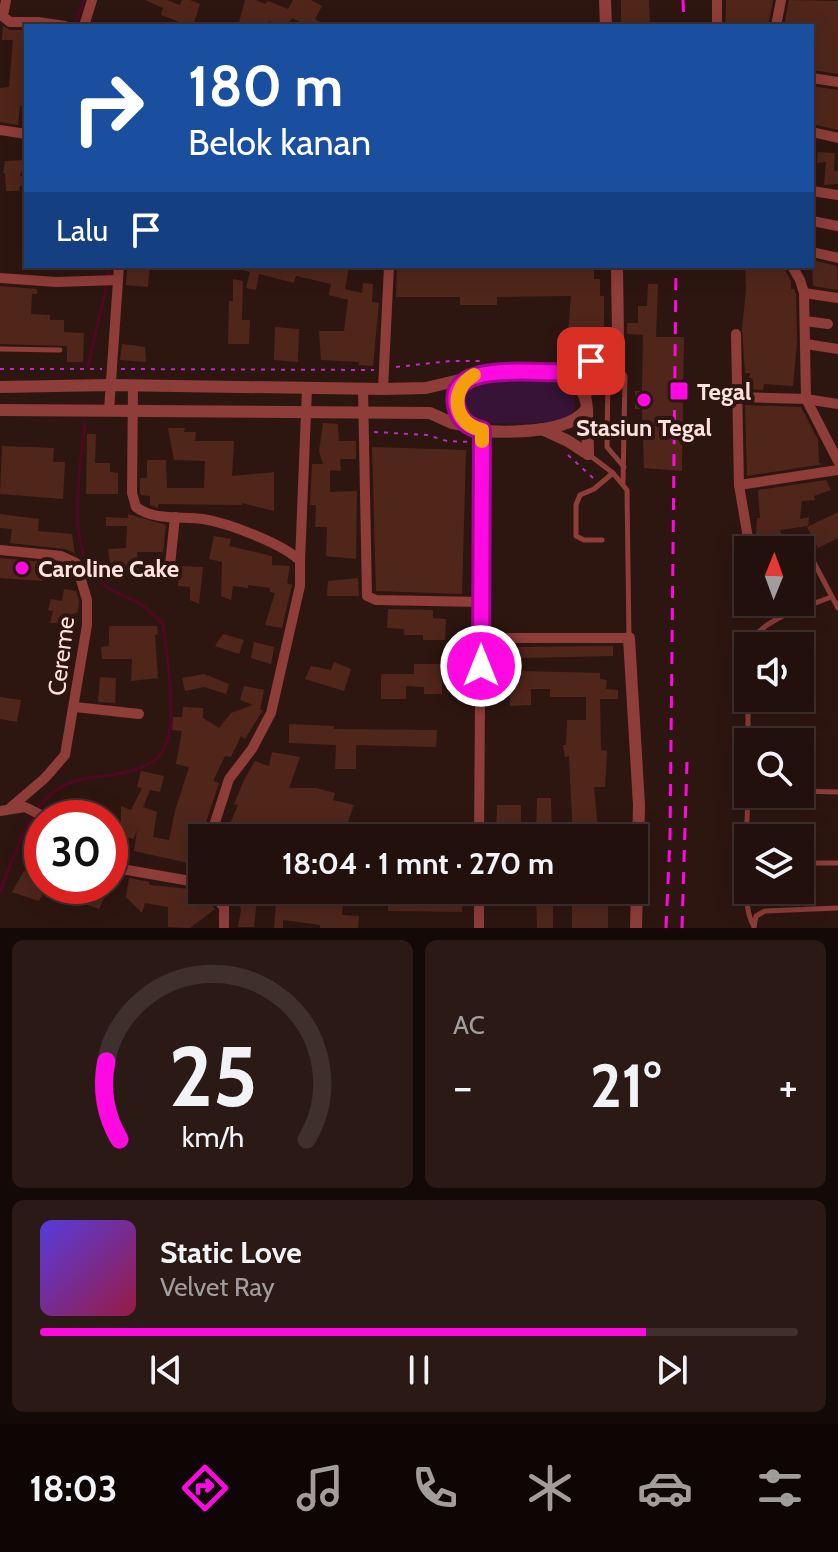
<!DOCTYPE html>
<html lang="id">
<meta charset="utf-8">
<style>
body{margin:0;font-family:Cabin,sans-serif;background:#2a1915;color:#f1f3f6;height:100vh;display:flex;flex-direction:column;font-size:30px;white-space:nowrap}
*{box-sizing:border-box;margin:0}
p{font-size:26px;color:#a29d9d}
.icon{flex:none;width:44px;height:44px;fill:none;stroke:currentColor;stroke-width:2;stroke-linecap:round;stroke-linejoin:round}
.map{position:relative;height:928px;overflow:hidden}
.side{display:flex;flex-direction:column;gap:12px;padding:12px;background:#130907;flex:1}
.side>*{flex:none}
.guide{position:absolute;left:24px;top:24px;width:790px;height:244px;border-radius:0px;box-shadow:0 4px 20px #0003,0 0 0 2px #3f302d;background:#1a4fa0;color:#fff;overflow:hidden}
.needle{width:52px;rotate:1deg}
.controls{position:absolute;left:734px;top:536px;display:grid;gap:16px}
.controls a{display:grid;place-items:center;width:80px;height:80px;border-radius:0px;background:#22100c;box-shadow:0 4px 20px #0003,0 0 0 2px #3f302d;font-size:40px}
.speed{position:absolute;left:24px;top:800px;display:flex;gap:16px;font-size:40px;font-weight:700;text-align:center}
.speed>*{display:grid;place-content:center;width:104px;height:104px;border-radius:50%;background:#22100c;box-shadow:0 4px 20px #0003,0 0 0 2px #3f302d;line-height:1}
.speed .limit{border:12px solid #d22;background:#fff;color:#111}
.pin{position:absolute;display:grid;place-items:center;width:68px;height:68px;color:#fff;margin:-34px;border-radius:16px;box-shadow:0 4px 12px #0006}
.me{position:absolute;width:88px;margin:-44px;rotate:0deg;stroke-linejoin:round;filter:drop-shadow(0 0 6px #0008)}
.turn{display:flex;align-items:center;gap:28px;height:168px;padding:0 32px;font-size:36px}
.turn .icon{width:104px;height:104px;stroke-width:2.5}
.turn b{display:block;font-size:56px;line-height:68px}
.then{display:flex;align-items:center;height:76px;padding:0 32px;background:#0003;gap:16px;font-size:30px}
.big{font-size:60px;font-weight:800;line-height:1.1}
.side .card{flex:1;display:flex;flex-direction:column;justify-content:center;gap:12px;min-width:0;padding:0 28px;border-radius:12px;background:#2a1915}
.side .dial{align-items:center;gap:0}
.dial svg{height:208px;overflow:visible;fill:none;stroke:#3f302d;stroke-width:7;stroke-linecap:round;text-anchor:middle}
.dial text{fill:#f1f3f6;stroke:none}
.song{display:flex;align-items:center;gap:24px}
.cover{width:96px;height:96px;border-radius:12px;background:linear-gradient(135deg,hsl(250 70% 55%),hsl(340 70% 35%))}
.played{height:8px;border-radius:4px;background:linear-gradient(90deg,#ff09e3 80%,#3f302d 80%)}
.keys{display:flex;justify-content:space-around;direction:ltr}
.heat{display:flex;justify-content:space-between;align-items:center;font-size:44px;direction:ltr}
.side .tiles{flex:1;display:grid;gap:12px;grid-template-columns:1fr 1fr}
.card:last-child{grid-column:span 2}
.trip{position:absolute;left:188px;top:824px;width:460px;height:80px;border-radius:0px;background:#22100c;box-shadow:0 4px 20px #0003,0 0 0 2px #3f302d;font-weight:800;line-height:80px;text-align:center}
.dock{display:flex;height:128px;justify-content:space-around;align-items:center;background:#0e0605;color:#a29d9d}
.dock .icon{width:56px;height:56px}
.dock .on{color:#ff09e3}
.dock b{font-size:36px;color:#f1f3f6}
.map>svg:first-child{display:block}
.green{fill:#371338}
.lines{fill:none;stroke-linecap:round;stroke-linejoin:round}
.stream{stroke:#4f0821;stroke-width:3}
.building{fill:#50261b}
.path{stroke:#bf29c7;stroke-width:2;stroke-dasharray:4 6;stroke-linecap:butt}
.service{stroke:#8f3d39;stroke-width:5}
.minor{stroke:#8f3d39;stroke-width:10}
.tertiary{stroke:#8f3d39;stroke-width:12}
.rail{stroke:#ff09e3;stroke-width:3;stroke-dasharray:12 10;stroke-linecap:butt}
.route-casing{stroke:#a60694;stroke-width:20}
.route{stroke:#ff09e3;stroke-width:14}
.slow{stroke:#f59e0b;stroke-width:14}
.poi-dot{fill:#ff09e3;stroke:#2e1610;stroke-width:3}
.labels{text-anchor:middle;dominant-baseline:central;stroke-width:8;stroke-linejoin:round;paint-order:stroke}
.poi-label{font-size:24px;font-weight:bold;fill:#ffe1dd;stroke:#2e1610;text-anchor:start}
.street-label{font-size:24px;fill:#ffe1dd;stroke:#2e1610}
</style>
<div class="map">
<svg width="838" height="928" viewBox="0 0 838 928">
<rect width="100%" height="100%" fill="#2e1610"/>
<path class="green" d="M553 380C573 383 585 410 563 420 553 424 485 425 475 421 468 418 465 413 463 407L466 389 476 381Z"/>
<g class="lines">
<g class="stream">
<path d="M74 26 84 0"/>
<path d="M108 277V266"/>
<path d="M88 366 107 284"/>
<path d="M0 891C15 856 26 808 61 787 80 775 105 778 126 772 138 769 150 766 159 756 182 731 166 657 163 624 156 618 148 609 140 604 126 595 109 592 98 579 64 543 81 468 85 423"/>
</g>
</g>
<g class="building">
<path d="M145 0H167L180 5 182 0H190L200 4 193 26H181L182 23 161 15 163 8Z"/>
<path d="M245 0H256L265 4 268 1 288 9 293 0H311L322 6 315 19 328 26H308L292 18 288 26 268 21V26H238Z"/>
<path d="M621 0H649L650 26H621Z"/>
<path d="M726 0H773L768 26H725Z"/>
<path d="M789 0 838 1V74L812 70V26H784Z"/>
<path d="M3 26 10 30H26V98L25 107 20 106 18 125 0 122V88L9 87 13 40H2Z"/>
<path d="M812 86 838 90V130L812 124Z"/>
<path d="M818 152 835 153 834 171H838V184L824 185 826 162 817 163Z"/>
<path d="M26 160 20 176H26V184L20 186 19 191H6L5 173H3L5 161Z"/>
<path d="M812 260 837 266 838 290 813 286Z"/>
<path d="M134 266H150L148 287 126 285 127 270H134Z"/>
<path d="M240 266H349L345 289 362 293 363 283 373 284 372 302 379 303 373 366 359 365V362L321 360 319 331H344L348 300 329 295 331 284 296 276 294 283 259 274 256 290 246 288 250 272 239 269Z"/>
<path d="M397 266H594V279H600V296H604V328H584L581 331 584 351H572L574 332H568L571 296 497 297V305H460V297H396Z"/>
<path d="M745 266 784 268 791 281V289H794L796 294 797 342 793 386 764 384 763 390 748 389 750 373H745L742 329 746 290Z"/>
<path d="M233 279 243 281 242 320H250L249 344H228L229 301H233Z"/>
<path d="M648 284H658L656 337H684L682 471 644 468 642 409H635V391H642L643 335 627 334V323H638V306H647Z"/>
<path d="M0 286 37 289V294H32L31 314 50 315V320H64V332L84 333 83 362H67V346L0 344Z"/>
<path d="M275 327 299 329 298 362 274 360Z"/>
<path d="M122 344 145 347 146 362 120 360Z"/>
<path d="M745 405 801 407 818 440 819 463 824 464 747 476Z"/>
<path d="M323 423 338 424 339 441H356V459H340L341 471 330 470V492L357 491 356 559 326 556 327 527H315L316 505H310L312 464H323L319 451Z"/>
<path d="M168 428H185L184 432H196L195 441H234L232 476 274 472V511L242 503V505L158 504V508L150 505V496L141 495 140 492V478H147V460H166L167 488H204L205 461 174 460Z"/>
<path d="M87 434H96L95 463H110V472L118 473V494H86Z"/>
<path d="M2 446 54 448 53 462H65L63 499 0 494Z"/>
<path d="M372 447 466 450 462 594 376 591Z"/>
<path d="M826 480 831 490 814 496 815 500 802 501 800 519 809 517 808 526 780 530 782 535 770 536 769 540H761L769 550H755L757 518H760L758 490Z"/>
<path d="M838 512V538L818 548 807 527Z"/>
<path d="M0 514 39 519 38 531 72 534 75 553 65 549 10 543 12 529 0 528Z"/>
<path d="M128 514 166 525 163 552H137L139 570 124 571 123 562 110 563 108 549 126 548 127 526H106V517L128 518Z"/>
<path d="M214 536 231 539 229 546 272 556V565L290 566 287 583 292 585 282 628 265 625 275 593 270 592V588L248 585V588L233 586 231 600 221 596 222 562 209 559Z"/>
<path d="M0 558 44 562 43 581 0 578Z"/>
<path d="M178 566 203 567 199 604 190 600V587L178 586Z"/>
<path d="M358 578 359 596H327L328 581Z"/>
<path d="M64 589 76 591 79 601 78 612 71 615V623H50L53 611 48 610 51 599 62 601Z"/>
<path d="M388 609 433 610V618L446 619 445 640H423V635H404V629L387 628Z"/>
<path d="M109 626H157L158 634 155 635 158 678 131 681 132 659H102L101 647 109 646Z"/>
<path d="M223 634 244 640 239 654 215 646Z"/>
<path d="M254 642 274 647 271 664 251 658Z"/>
<path d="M613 646V656L522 658V671L600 673V679L607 680 606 689 618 690V699H600L601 750 607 751 605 787H594L598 830H609V838H573L569 756 565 757 563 745H566L567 720H586V697H550V689H531V705L510 706 509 647Z"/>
<path d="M334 662 351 669 344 691 305 679 311 666 331 670Z"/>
<path d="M414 664H442V694H424V687L406 686V699H381V674H414Z"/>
<path d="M204 674 229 684 226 694 204 687 185 691 182 678Z"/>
<path d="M100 677 116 678 115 703 98 702Z"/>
<path d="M244 686 264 690 260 710H263L245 739 241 736 231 757 225 756 213 781 219 783 202 834 201 855 193 864 134 851 137 830 133 839 121 836V806L131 810 142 788 137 787 141 771 164 776 160 792 150 790 143 807 157 812 153 837 169 840 175 811 189 767 176 764 182 731 172 730 173 717H182L183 707 203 708V718L219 728 231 713 253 705 240 700Z"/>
<path d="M0 697 21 700 17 722 0 719Z"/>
<path d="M289 724 334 726V729L437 730 436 747 356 745V769H335L336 745 289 743Z"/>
<path d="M272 752 300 757 289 788H316L335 793 333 800 354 805 342 838H327L329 833 307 824 305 833 289 829 288 837 242 827 239 838H224L238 805 234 804 244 780 255 761 269 766Z"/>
<path d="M537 798H551L552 838H536Z"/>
<path d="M497 805H521V836L517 838H496Z"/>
<path d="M24 871 42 877V886H47L39 901 12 892Z"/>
<path d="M129 878 149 882V885L190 889V893L205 898 215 909 190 928 168 927V907L145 903 142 913 126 897Z"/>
<path d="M58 886H110L99 909 85 904 86 902Z"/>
<path d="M237 890H258L254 927H238L241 910Z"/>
<path d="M296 890H344L342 915 359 916 358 928H320V925L283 920V928H274L276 903H293Z"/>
<path d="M536 890H553V928H537Z"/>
<path d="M572 890H598L597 906H608V928H572Z"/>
<path d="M772 890H806L805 899 800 898V902L789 904 772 902Z"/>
<path d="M388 895 463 896 462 912 388 911Z"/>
</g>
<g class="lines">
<g class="path">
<path d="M396 367 450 361H482"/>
<path d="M0 369H102"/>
<path d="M121 369 374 370"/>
<path d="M374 432 427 435 447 441 471 442"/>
<path d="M568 455 593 478"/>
</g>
<g class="service">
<path d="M613 346 615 360 625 376 623 483"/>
<path d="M0 349 60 350"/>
<path d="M615 361 608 375 607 447 624 467"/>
<path d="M588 454 613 473 627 490 629 638"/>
<path d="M801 538 838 608"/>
<path d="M602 540H584L576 536V505L580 495 594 489 613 473"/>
<path d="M750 646C755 621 809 606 831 597"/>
<path d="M748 742V698"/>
<path d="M800 791 838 792"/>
<path d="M748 794C748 822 739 906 754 926"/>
<path d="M800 863H838"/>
<path d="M754 927 756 916 765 911 838 908"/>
</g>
<g class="minor">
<path d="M0 15 4 11 6 0"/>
<path d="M1 15 10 22H38L65 26"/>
<path d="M84 26 92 0"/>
<path d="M717 26V0"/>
<path d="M776 26 781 0"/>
<path d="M812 78 838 82"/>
<path d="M0 130 26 134"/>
<path d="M812 132 838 138"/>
<path d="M812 191 838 195"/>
<path d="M812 221 838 226"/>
<path d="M812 252 838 258"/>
<path d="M792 266 800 280 804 293 806 399 838 461"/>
<path d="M0 278 56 282 118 280"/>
<path d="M804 293 838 298"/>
<path d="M805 321 828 324"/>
<path d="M736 334 739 485 748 538"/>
<path d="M806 344 838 349"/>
<path d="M133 386 132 493 136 507C154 521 182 516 203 519 228 523 284 544 300 561V586L271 713 252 749 229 779 210 838"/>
<path d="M363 389 367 596 376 600 481 602"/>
<path d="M383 389 389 266"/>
<path d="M738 397 806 399 838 404"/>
<path d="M109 410 119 266"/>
<path d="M739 485 838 470"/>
<path d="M0 550 61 556 76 563 87 600V625L65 755 45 778 10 808"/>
<path d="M300 561 307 388"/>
<path d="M170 565 175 517"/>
<path d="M481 638H629"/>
<path d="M75 707 139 714"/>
<path d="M0 811 25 807 47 818"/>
<path d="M479 838 482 430"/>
<path d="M202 863 196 882 202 886"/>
<path d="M110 867 196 882"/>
<path d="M208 890 224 907V928"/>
<path d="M479 928V890"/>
</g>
<g class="tertiary">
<path d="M605 0 606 26"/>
<path d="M485 373C519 373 585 361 587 409 580 417 572 422 561 425 544 431 484 436 470 426 444 408 459 377 485 373Z"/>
<path d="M556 373C579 370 606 357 618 337L617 266"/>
<path d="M0 387 111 385 383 389 426 388 468 378"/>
<path d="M586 394 591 361"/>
<path d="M587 409 588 454"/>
<path d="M0 410 430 413 452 423 471 427"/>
<path d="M542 429 568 441 588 454"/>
<path d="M629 638 639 805 636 928"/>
</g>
<g class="rail">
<path d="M683 0 684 26"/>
<path d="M666 928 670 837 676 266"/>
<path d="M682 928 687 761"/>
</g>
</g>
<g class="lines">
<defs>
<path id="route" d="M481 666 482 430C471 428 462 422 458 412 438 359 535 374 561 372L573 370 591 361"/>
</defs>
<use href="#route" class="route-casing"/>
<use href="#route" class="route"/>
<path class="slow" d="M474 375C449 389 453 424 482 430V441"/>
</g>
<g class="poi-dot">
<rect x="669" y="381" width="20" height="20" rx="4"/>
<circle cx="644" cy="400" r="8"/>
<circle cx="22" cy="568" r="8"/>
</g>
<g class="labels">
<g class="poi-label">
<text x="697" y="391">Tegal</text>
<text x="644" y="427" text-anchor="middle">Stasiun Tegal</text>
<text x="38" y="568">Caroline Cake</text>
</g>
<g class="street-label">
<text transform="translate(61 656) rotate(-83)">Cereme</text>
</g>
</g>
</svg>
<div class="controls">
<a><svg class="needle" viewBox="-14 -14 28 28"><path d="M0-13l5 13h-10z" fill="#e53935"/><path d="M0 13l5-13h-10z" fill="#a29d9d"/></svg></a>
<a><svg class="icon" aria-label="sound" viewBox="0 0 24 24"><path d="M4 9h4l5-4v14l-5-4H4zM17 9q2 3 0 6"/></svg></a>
<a><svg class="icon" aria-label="search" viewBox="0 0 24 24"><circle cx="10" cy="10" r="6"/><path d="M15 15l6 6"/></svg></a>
<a><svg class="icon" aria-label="layers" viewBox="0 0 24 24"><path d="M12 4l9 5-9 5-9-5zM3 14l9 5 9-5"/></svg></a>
</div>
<div class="speed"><div class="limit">30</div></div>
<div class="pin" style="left:591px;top:361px;background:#d93025"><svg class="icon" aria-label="arrive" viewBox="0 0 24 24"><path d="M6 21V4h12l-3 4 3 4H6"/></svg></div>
<svg class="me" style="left:481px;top:666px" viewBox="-20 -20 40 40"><circle r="17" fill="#ff09e3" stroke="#fff" stroke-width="3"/><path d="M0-11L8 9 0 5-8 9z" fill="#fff"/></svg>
<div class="trip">18:04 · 1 mnt · 270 m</div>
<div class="guide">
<div class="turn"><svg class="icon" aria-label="right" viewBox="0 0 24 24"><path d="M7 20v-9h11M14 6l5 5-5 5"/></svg><div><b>180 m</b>Belok kanan</div></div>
<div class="then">Lalu<svg class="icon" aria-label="arrive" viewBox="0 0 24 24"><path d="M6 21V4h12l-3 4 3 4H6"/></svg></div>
</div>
</div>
<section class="side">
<div class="tiles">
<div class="card dial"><svg viewBox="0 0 100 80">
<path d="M14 69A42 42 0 1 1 86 69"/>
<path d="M14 69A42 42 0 0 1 9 39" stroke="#ff09e3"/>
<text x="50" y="56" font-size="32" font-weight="700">25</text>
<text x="50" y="72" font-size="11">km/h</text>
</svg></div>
<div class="card"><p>AC</p>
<div class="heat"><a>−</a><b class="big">21°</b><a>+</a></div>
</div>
<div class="card">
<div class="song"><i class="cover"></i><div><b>Static Love</b><p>Velvet Ray</p></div></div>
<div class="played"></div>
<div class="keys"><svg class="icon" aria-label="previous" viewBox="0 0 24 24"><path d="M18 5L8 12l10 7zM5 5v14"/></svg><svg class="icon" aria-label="pause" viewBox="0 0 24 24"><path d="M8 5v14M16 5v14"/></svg><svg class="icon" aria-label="next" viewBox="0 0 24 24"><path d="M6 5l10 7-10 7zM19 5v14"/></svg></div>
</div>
</div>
</section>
<nav class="dock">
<b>18:03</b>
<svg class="icon on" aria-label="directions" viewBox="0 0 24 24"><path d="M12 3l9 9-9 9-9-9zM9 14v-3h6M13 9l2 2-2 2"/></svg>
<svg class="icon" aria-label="music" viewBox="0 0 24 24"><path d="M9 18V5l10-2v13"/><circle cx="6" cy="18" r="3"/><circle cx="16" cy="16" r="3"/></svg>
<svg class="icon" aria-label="phone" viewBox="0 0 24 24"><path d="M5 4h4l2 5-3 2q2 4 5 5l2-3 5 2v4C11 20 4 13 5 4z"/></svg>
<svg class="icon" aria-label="climate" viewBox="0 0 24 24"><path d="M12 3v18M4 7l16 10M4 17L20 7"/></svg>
<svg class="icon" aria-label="car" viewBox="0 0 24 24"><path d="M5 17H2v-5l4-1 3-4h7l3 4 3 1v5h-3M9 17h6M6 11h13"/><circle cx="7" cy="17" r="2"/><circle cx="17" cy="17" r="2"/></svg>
<svg class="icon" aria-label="filters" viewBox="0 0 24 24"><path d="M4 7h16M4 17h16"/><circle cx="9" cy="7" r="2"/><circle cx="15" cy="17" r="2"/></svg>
</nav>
